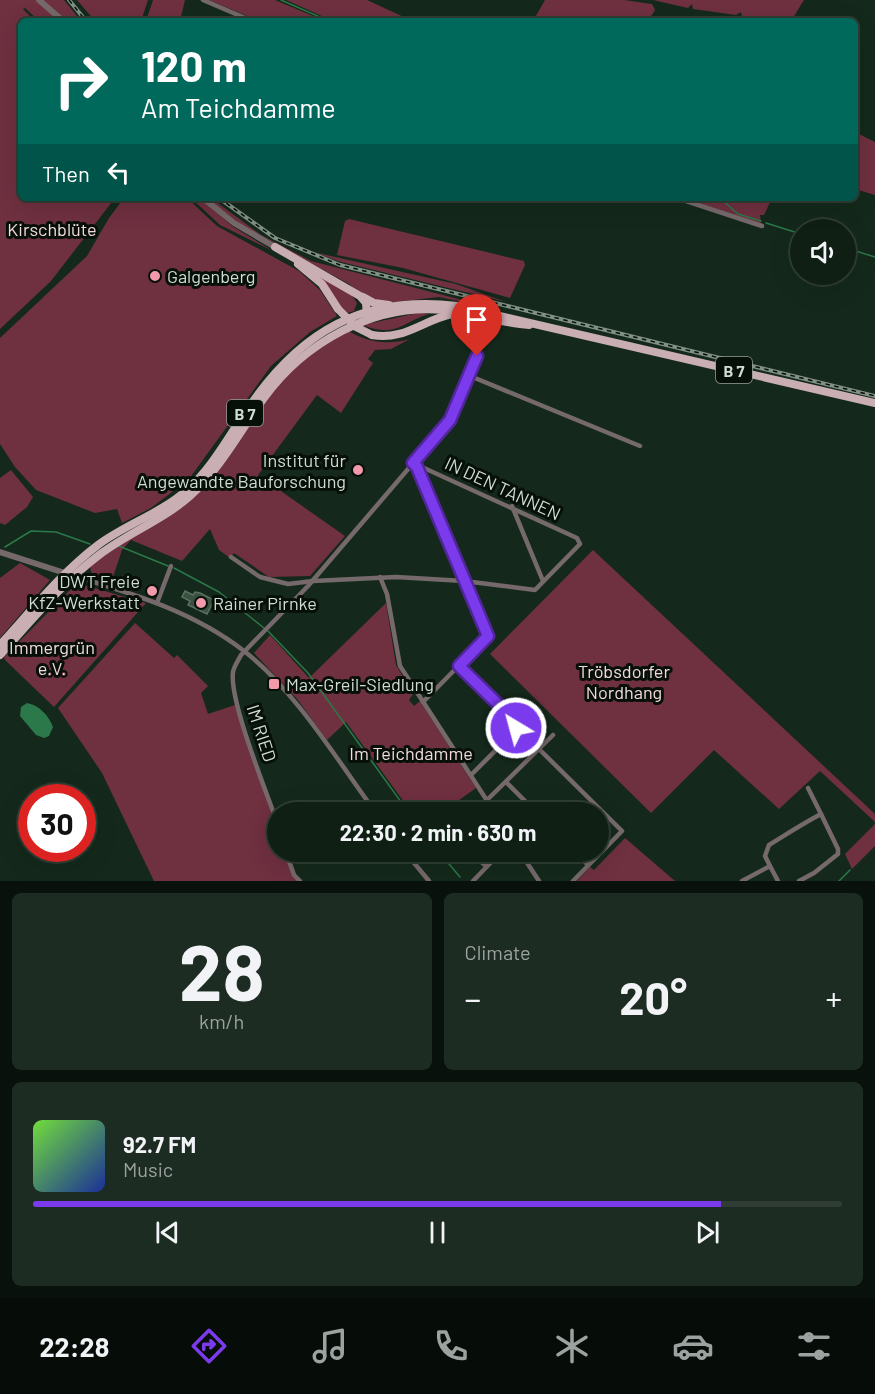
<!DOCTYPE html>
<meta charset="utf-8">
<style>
body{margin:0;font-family:Barlow,sans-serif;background:#1d2c22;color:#f1f3f6;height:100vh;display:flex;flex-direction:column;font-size:22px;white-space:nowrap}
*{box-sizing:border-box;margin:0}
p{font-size:20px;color:#9ba2a0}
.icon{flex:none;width:33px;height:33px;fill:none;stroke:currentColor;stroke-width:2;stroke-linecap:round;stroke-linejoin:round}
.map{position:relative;height:881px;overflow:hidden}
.sheet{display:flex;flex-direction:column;gap:12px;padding:12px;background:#08110b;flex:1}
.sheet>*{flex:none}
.banner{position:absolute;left:18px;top:18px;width:840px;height:183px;border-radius:9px;box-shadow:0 6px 24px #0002,0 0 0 2px #2f3d34;background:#00695c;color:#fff;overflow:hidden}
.fabs{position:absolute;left:790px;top:219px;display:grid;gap:12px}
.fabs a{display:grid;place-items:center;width:66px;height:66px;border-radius:50%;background:#0f1f14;box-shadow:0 6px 24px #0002,0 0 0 2px #2f3d34;font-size:30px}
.speed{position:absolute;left:18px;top:784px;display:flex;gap:12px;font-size:30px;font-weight:700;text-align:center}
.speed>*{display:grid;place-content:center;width:78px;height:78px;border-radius:50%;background:#0f1f14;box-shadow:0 6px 24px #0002,0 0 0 2px #2f3d34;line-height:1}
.speed .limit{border:9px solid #d22;background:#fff;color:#111}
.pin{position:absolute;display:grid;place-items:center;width:51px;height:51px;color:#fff;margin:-62px -26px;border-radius:50% 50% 50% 0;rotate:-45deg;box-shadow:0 0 6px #0007}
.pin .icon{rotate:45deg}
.me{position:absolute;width:66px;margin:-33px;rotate:323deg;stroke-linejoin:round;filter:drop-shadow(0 0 4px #0008)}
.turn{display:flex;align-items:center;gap:21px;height:126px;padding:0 24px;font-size:27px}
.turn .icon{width:78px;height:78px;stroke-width:2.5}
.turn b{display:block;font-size:42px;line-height:51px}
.then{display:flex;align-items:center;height:57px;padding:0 24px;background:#0003;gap:12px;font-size:22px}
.big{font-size:45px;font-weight:700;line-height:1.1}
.sheet .widget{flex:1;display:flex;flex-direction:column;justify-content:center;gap:9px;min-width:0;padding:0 21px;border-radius:9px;background:#1d2c22}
.sheet .dial{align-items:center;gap:0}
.dial b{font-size:78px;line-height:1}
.song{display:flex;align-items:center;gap:18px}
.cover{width:72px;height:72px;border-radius:9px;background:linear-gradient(135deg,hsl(100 70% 55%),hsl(230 70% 35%))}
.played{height:6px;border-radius:3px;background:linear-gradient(90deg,#7c3aed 85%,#2f3d34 85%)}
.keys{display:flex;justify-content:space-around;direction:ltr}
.heat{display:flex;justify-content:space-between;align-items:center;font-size:33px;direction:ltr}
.sheet .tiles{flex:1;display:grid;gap:12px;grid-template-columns:1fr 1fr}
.widget:last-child{grid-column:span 2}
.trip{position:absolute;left:267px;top:802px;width:342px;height:60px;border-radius:30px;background:#0f1f14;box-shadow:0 6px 24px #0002,0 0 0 2px #2f3d34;font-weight:700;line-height:60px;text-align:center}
.dock{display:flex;height:96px;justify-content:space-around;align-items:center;background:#060c08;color:#9ba2a0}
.dock .icon{width:42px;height:42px}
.dock .selected{color:#7c3aed}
.dock b{font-size:27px;color:#f1f3f6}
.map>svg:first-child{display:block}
.green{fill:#6f3040}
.water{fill:#2b784a}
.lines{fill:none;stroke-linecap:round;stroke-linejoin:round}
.stream{stroke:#2b784a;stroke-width:1.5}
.building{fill:#3a5040;stroke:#597160;stroke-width:1.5}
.minor{stroke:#76696b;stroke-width:4.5}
.tertiary{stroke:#76696b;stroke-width:6}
.primary{stroke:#c9aeb3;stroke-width:8}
.rail-casing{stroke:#7f9084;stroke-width:4}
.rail{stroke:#070f09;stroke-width:1.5;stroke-dasharray:4.5;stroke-linecap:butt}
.primary-bridge{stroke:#c9aeb3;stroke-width:8}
.route-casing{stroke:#51269a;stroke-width:15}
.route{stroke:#7c3aed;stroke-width:10}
.poi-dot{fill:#f29aac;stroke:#070f09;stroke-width:2}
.labels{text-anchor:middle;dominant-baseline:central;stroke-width:6;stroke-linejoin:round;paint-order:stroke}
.shield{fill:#070f09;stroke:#949f96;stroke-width:1.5}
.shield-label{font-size:16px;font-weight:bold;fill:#d0ddd3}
.park-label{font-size:18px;fill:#f2dade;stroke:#070f09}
.poi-label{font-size:18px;fill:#d0ddd3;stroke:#070f09;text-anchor:start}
.street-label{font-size:18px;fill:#d0ddd3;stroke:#070f09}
</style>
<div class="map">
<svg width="875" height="881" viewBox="0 0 875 881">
<rect width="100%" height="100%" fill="#14291b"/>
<g class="green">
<path d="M0 0H36L59 21H39L25 8 23 9 35 21H21V198H115L51 281 0 329Z"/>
<path d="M42 0H64L81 21H66Z"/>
<path d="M77 0H148L141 21H95Z"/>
<path d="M153 0H185L180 21H146Z"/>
<path d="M209 0H275L325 21H259Z"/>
<path d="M286 0H367L408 19 333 21Z"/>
<path d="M545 0H624L652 4 655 10 648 21H533Z"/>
<path d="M653 0H804L791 21H770L742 16 741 12 736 15 693 9 692 4 688 8Z"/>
<path d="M855 132 875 142V195L855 189Z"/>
<path d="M124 198H187L217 226 299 271 320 290 337 316 310 332 271 366 189 479 151 508 122 523 117 509 95 513 36 490 15 467 0 444V338L87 256 109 218Z"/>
<path d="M191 198H200L232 226 273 251 220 225Z"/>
<path d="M206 198H211L261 235 311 261 505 311 439 297 388 303 366 297 349 284 243 226Z"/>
<path d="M685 198H772L764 215H760L761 224Z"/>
<path d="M349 219 524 261 525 265 510 298 403 268 337 255 345 221Z"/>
<path d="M313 252 456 284 506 302 341 262Z"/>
<path d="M317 273 350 293 357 303 354 311 345 314Z"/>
<path d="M418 313 429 314C400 323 397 338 362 325Z"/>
<path d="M347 330C368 343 387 345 410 339L391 349 375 350 368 359 373 363 341 413 317 395 258 475 345 536 310 576 269 577 234 553 230 558 219 550 210 529 182 561 131 540 122 550 111 583 92 575 90 567 97 560 162 519 256 414 282 379 310 352Z"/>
<path d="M11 470 33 497 27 507 5 525 0 523V478Z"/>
<path d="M593 550 875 814V822L820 771 779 809 714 750 651 813 490 654Z"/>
<path d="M20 563 50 580 0 638V578Z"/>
<path d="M77 583 146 603 54 707 5 660 4 657Z"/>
<path d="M386 603 396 665 413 694 409 700 414 706 420 701 476 788 441 813H412L346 722 327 740 298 700 254 653 270 635 309 678Z"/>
<path d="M135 623 174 658 177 655 208 686 201 693 208 714 235 705 277 828 278 852H286L299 881H154L102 773 58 708Z"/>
<path d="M875 824V846L852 869 845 854Z"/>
<path d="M625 838 675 881H577L590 867 594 870Z"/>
</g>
<path class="water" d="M27 703C39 705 49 716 53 727L49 736 44 738 36 735 20 716 21 707Z"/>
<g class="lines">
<g class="stream">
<path d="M281 0 329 21"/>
<path d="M720 198 738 214 761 221"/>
<path d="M766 223 801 234"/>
<path d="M846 248 875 257"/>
<path d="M119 546 168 566"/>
<path d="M5 547 31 531 56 532 90 544"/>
<path d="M174 568 219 592 264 628"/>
<path d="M268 631 308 673 409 813"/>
<path d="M439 852 460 877"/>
<path d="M839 881 850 870"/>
</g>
</g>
<path class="building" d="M185 591 193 595 195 592 200 593 214 600 207 614 188 605 190 601 182 597Z"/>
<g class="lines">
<g class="minor">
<path d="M203 0 252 21"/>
<path d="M677 198 762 226"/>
<path d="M470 376 640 446"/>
<path d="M418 467 488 636 423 702"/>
<path d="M512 506 543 581"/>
<path d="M231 557 260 577 288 584 313 581 396 577 464 581 535 590 580 544 577 538 413 463"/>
<path d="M74 576C134 594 194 612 244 651 296 691 337 760 376 813"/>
<path d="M380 577 387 594 400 666 495 813"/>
<path d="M157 603 171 566"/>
<path d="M459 666 516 724 514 732 471 775"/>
<path d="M539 749 622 831 573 881"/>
<path d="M506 782 537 813"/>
<path d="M808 788 821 814"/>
<path d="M487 800 553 735"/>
<path d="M482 813 490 806"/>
<path d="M278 825C267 793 229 701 233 672 234 666 238 661 241 655L308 586 450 420 470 376 483 335"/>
<path d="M286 852 294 875 300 881"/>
<path d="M405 852 429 881"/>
<path d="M470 852 486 866"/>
<path d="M520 852 539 881"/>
<path d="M575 852 588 865"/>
<path d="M770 866 765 856 769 845C787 834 802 824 821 814L838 849V854L814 873 799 881"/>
<path d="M473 881 501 852"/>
<path d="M742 881 770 866 778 881"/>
</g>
<g class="tertiary">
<path d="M39 0 63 21"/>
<path d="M203 198 234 223 275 247"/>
<path d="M0 552 68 574"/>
</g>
<g class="primary">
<path d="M275 247 360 296 366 303 367 316"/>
<path d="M298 264 322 284 338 309"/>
<path d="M363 297 374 303 389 305"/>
<path d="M372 335C404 341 423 320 452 314"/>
<path d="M0 645C31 611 61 573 98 545 126 524 160 514 187 490 213 467 229 435 249 407 301 331 363 295 457 306L875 403"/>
<path d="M0 655C31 621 62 583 99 555 128 533 163 520 190 496 221 468 240 431 264 398 304 343 373 303 444 310 472 313 500 323 529 325"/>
</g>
<defs>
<g id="rail">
<path d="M69 0 86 21"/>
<path d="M219 198 275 238 340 265 875 396"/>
</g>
</defs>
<use href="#rail" class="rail-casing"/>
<use href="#rail" class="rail"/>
<path class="primary-bridge" d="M338 309 356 327 372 335"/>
</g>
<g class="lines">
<defs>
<path id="route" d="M477 356 450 420 413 463 417 467 488 636 459 666 514 720 516 728"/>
</defs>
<use href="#route" class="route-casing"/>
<use href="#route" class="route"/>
</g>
<g class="poi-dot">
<circle cx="155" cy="276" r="6"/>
<circle cx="358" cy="470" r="6"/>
<circle cx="152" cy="591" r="6"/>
<circle cx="201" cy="603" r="6"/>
<rect x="268" y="678" width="12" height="12" rx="3"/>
</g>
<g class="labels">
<g class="shield">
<rect x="716" y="357" width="36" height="26" rx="4.5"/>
<rect x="227" y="400" width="36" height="26" rx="4.5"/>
</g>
<g class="shield-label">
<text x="734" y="370">B 7</text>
<text x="245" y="413">B 7</text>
</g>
<g class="park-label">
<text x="52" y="229">Kirschblüte</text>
<text x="52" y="647">Immergrün<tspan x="52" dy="21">e.V.</tspan></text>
<text x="624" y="671">Tröbsdorfer<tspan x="624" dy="21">Nordhang</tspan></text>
<text x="411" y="753">Im Teichdamme</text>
</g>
<g class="poi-label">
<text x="167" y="276">Galgenberg</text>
<text x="346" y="460" text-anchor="end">Institut für<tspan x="346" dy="21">Angewandte Bauforschung</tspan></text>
<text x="140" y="581" text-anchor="end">DWT Freie<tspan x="140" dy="21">KfZ-Werkstatt</tspan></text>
<text x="213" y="603">Rainer Pirnke</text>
<text x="286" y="684">Max-Greil-Siedlung</text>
</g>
<g class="street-label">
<text transform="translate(503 488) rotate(25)">IN DEN TANNEN</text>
<text transform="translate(262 733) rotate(72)">IM RIED</text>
</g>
</g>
</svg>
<div class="fabs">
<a><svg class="icon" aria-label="sound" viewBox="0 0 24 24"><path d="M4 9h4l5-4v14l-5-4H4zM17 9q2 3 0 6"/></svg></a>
</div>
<div class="speed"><div class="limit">30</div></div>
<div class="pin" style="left:477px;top:356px;background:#d93025"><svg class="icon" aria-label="arrive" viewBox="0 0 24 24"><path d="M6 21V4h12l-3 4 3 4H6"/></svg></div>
<svg class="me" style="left:516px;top:728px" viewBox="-20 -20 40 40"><circle r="17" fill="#7c3aed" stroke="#fff" stroke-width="3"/><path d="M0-11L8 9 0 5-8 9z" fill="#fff"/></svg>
<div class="trip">22:30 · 2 min · 630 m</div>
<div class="banner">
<div class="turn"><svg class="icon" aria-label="right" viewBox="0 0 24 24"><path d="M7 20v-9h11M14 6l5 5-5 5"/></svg><div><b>120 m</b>Am Teichdamme</div></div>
<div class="then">Then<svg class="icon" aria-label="left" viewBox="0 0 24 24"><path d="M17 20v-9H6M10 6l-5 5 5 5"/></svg></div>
</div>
</div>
<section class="sheet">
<div class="tiles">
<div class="widget dial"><b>28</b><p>km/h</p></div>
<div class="widget"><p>Climate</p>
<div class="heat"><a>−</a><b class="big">20°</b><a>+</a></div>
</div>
<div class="widget">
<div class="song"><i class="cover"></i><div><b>92.7 FM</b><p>Music</p></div></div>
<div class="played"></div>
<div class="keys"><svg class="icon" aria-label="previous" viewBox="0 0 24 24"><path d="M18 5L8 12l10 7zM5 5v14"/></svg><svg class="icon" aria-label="pause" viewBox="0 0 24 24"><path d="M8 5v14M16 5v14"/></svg><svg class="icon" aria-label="next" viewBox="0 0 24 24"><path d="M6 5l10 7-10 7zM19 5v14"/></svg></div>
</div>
</div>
</section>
<nav class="dock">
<b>22:28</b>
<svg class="icon selected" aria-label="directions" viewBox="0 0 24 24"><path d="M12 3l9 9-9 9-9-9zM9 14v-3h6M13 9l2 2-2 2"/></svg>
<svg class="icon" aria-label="music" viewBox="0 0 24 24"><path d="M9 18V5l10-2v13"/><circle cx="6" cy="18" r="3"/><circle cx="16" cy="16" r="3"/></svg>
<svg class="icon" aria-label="phone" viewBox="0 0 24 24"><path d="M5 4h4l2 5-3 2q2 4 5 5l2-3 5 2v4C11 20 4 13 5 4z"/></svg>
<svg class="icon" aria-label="climate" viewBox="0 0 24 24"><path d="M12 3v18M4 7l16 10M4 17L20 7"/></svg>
<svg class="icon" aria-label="car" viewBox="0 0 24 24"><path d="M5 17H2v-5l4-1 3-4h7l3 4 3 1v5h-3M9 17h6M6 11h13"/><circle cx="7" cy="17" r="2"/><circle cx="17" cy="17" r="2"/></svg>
<svg class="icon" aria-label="filters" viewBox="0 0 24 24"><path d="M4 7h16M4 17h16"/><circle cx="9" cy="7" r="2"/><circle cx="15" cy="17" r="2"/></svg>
</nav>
